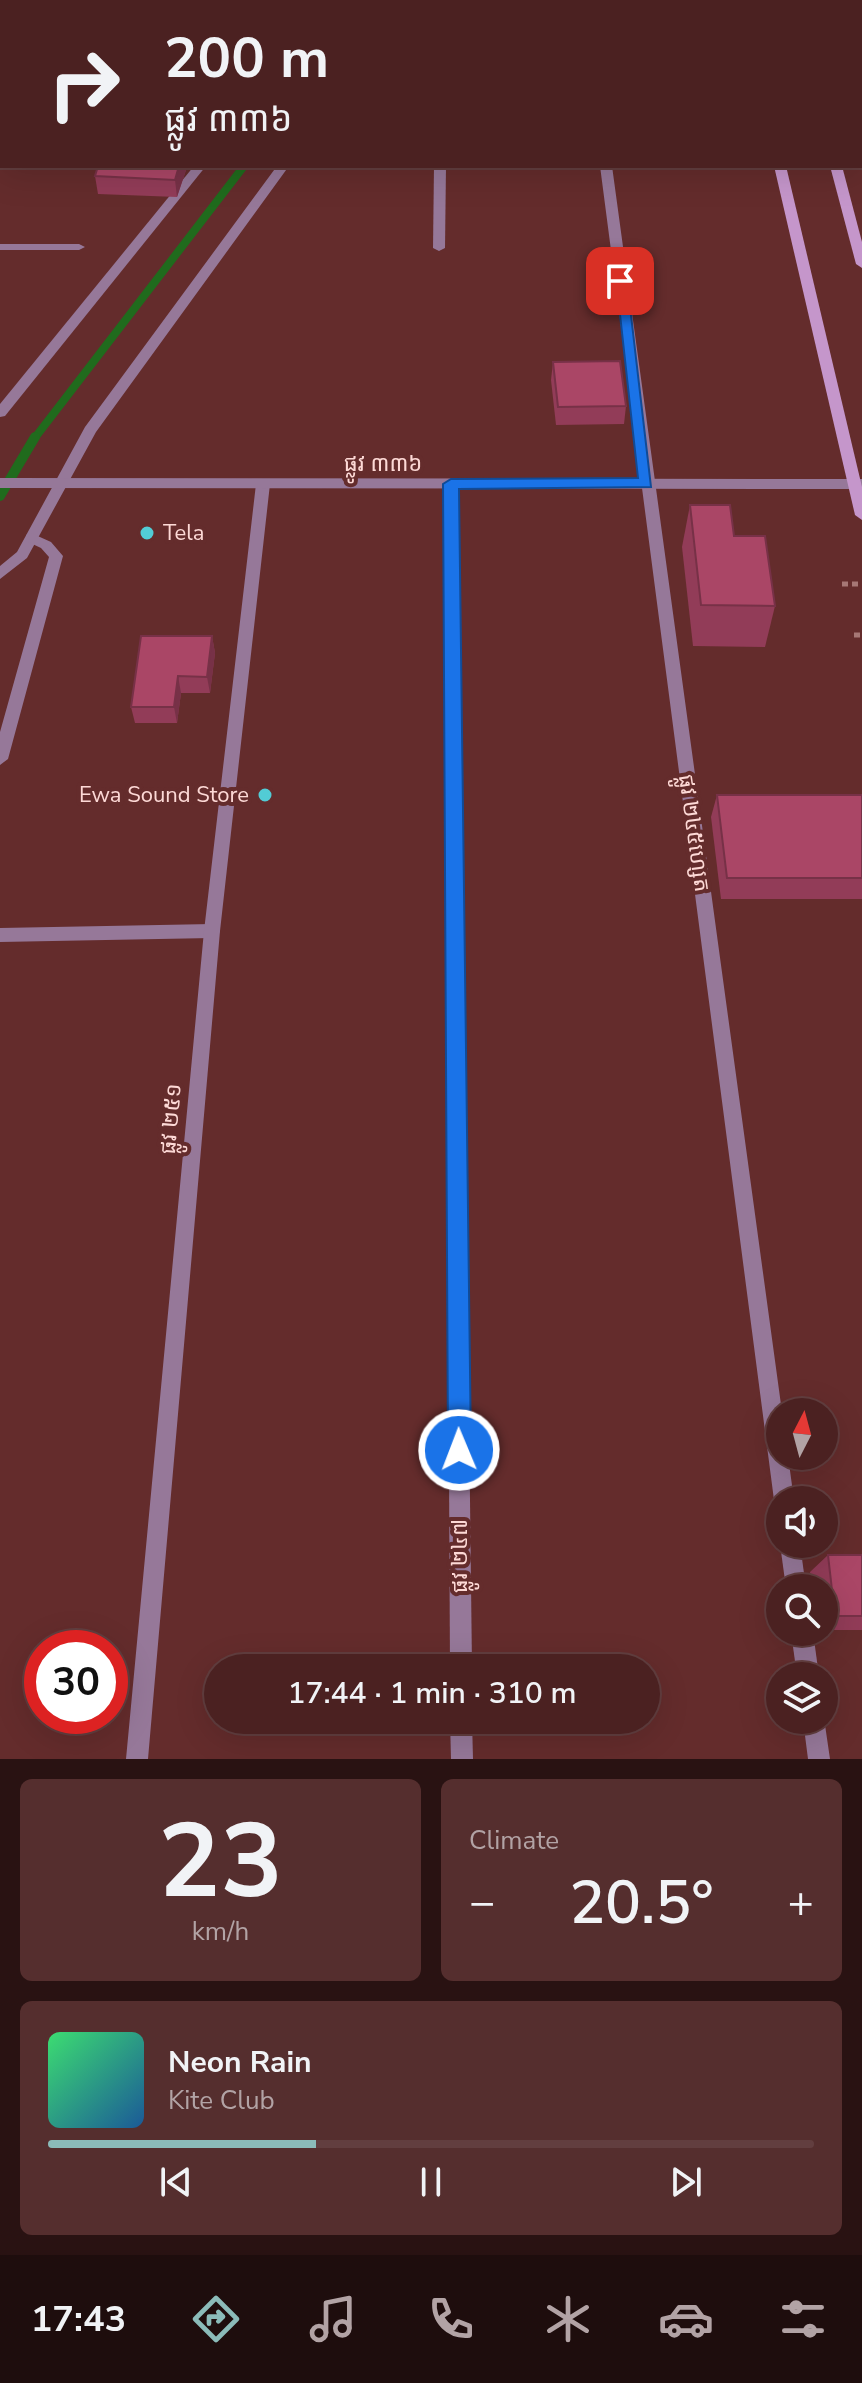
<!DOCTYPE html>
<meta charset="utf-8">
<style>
body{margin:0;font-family:"Nunito Sans","Noto Sans Khmer",sans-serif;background:#552e2e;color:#f1f3f6;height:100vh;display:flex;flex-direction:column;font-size:30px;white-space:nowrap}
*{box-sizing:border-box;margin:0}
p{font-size:26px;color:#b2a3a5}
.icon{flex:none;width:44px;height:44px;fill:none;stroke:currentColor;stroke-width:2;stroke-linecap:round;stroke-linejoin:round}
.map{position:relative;height:1759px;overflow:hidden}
.side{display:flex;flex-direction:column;gap:20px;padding:20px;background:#291212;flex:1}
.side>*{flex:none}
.guide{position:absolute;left:0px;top:0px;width:862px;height:168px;box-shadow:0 8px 32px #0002,0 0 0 2px #623e3f;background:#4b2121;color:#f1f3f6;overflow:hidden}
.needle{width:52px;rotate:6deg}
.buttons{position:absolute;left:766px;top:1398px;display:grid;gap:16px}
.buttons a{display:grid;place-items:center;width:72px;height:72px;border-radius:50%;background:#4b2121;box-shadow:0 8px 32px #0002,0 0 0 2px #623e3f;font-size:40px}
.speed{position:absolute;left:24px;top:1630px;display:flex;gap:16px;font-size:40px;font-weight:700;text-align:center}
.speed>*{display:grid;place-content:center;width:104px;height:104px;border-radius:50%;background:#4b2121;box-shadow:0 8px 32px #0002,0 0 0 2px #623e3f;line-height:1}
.speed .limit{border:12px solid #d22;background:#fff;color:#111}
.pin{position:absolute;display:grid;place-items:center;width:68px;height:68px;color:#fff;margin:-34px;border-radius:16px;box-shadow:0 4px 12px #0006}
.me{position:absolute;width:88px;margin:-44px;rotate:359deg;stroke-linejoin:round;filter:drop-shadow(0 0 6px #0008)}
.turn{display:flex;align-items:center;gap:28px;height:168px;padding:0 32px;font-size:36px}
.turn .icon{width:104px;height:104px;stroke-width:2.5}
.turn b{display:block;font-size:56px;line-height:68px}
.big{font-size:60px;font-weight:600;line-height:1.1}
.side .tile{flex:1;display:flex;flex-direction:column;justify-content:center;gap:12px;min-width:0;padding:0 28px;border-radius:12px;background:#552e2e}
.side .dial{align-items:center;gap:0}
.dial b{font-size:104px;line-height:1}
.song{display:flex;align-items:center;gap:24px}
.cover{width:96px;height:96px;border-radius:12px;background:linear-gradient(135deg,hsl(140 70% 55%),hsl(210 70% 35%))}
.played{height:8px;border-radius:4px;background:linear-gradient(90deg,#8bbbb9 35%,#623e3f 35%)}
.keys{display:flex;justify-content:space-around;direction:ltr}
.heat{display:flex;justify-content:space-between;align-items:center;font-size:44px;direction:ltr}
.side .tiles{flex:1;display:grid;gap:20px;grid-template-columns:1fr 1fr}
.tile:last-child{grid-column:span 2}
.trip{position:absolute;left:204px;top:1654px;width:456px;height:80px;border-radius:40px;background:#4b2121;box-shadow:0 8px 32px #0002,0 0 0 2px #623e3f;font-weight:600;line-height:80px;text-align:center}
.dock{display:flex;height:128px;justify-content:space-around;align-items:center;background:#1e0d0d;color:#b2a3a5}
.dock .icon{width:56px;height:56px}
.dock .on{color:#8bbbb9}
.dock b{font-size:36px;color:#f1f3f6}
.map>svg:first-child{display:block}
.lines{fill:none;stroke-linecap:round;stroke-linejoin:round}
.stream-far1{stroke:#206b1d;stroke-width:8}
.stream{stroke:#206b1d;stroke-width:10}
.path{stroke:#a67775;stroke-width:5;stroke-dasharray:6 4;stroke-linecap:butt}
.service{fill:#967899;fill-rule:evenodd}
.minor{fill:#967899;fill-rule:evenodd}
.tertiary{fill:#967899;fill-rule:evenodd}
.secondary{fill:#c596cb;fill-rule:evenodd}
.wall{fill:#923c58}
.shaded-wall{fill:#773147}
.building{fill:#aa4666;stroke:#773147;stroke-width:2}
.route{fill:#1a73e8;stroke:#114b97;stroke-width:2}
.poi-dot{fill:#52ccd5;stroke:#642c2c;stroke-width:3}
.labels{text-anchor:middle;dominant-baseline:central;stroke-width:8;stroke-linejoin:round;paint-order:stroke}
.street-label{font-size:22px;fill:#fdd9d6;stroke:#642c2c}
.poi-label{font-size:22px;fill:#fdd9d6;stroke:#642c2c;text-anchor:start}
</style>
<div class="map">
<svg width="862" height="1759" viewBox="0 0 862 1759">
<rect width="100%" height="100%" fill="#642c2c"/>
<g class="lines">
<path class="stream-far1" d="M34 439 244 166"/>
<path class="stream" d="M0 496 35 437"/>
<g class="path">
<path d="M842 584H862"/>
<path d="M854 635H862"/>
</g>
<g class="service">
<rect x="292" y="0" width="10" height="2"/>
<rect x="363" y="0" width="10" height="2"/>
<path d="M194 166H206L5 416 0 417V404Z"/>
<path d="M277 166H289L96 432 27 558 0 579V566L17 552 85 427Z"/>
<path d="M212 924 218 926 220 931 218 936 212 938 0 942V928Z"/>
</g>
<g class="minor">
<rect x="424" y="0" width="10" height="2"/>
<rect x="580" y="0" width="10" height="2"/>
<rect x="0" y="70" width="2" height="6"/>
<rect x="0" y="152" width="2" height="6"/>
<path d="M434 166H446L445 248 439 251 433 248Z"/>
<path d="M600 166H612L782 1412H780V1456H788L794 1500H780V1508L774 1500Z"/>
<path d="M0 244H79L85 247 79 250H0Z"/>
<path d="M263 479 270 484 220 931 148 1759H126L204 931 256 484Z"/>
<path d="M451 479 458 484 472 1668H450L444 484Z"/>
<path d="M31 533 51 542 63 556 8 759 0 765V732L49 557 41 548 26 541V535Z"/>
<path d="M780 1544H800L806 1588H786Z"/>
<path d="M791 1632H813L819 1676H797Z"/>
<path d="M824 1718 830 1759H808L803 1720H824Z"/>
<path d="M450 1720H472L473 1759H451Z"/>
</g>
<path class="tertiary" d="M0 478 862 479V489L0 488Z"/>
<g class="secondary">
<path d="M736 0H746L747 2H737Z"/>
<rect x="786" y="0" width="10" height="2"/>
<path d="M774 166H786L862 487V520L855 515Z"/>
<path d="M830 166H842L862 242V268L856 264Z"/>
</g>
</g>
<g class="wall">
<path d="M0 0H132V2H2V65H0Z"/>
<path d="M2 78V122H0V84Z"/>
<path d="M186 170 177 197 98 194 95 176Z"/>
<path d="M553 362 626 406 624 424 556 425 551 380Z"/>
<path d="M690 505 734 536 775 606 765 647 693 646 682 547Z"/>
<path d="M212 636 215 653 210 693H181L177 723H135L131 707Z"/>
<path d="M717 795H862V899H721L711 817Z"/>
<path d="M828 1555H862V1630H824V1588H812L810 1572Z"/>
</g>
<g class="shaded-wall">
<path d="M179 166H186V170L177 197 175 180Z"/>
<path d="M212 636 215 653 210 693 207 677Z"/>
<path d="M178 676 181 693 177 723 174 707Z"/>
</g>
<g class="building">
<path d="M0 0H36V2H2V47H0Z"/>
<path d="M41 0H105L104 2H40Z"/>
<rect x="109" y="0" width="20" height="2"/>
<rect x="168" y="0" width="53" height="2"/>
<path d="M229 0H249L248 2H229Z"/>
<path d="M257 0H288V2H267V1Z"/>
<path d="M2 78V104H0V84Z"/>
<path d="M98 166H179L175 180 95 176Z"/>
<path d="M620 361 626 406 558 407 553 362Z"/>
<path d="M690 505H730L734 536H765L775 606 701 605Z"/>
<path d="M141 636H212L207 677 178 676 174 707H131Z"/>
<path d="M717 795H862V878H727Z"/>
<path d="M828 1555H862V1616H835Z"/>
</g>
<path class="route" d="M616 278 627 281 651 487 459 489 471 1450 467 1458 459 1461 451 1458 448 1450 443 484 451 479 638 478Z"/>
<g class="poi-dot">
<circle cx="147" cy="533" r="8"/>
<circle cx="265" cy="795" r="8"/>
</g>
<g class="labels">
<g class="street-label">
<text x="383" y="464">ផ្លូវ ៣៣៦</text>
<text transform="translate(694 833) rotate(82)">ផ្លូវ ២៤៥ហ្សេត</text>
<text transform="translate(171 1119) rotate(-85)">ផ្លូវ ២៥១</text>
<text transform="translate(460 1556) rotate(-90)">ផ្លូវ ២៤៧</text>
</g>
<g class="poi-label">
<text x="163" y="533">Tela</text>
<text x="249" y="795" text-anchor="end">Ewa Sound Store</text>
</g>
</g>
</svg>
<div class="buttons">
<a><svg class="needle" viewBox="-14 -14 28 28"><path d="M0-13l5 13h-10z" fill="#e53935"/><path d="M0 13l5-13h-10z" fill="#b2a3a5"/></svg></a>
<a><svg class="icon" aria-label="sound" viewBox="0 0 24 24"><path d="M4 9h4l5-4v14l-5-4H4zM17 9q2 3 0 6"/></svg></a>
<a><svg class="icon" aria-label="search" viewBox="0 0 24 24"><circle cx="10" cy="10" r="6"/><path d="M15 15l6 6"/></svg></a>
<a><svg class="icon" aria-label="layers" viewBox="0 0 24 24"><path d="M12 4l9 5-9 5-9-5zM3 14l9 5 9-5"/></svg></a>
</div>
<div class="speed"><div class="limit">30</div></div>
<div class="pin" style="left:620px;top:281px;background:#d93025"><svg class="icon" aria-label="arrive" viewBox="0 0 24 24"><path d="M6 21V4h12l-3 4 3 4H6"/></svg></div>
<svg class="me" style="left:459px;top:1450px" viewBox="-20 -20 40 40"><circle r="17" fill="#1a73e8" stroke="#fff" stroke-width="3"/><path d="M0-11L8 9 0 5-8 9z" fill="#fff"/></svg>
<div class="trip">17:44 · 1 min · 310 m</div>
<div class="guide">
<div class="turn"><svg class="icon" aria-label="right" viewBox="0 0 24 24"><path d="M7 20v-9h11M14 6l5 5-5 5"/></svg><div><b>200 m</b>ផ្លូវ ៣៣៦</div></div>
</div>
</div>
<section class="side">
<div class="tiles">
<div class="tile dial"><b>23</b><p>km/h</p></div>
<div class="tile"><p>Climate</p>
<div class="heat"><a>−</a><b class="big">20.5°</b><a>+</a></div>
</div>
<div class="tile">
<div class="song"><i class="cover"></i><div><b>Neon Rain</b><p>Kite Club</p></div></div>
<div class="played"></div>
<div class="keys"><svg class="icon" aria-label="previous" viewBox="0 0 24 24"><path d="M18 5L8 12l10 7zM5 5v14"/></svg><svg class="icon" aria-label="pause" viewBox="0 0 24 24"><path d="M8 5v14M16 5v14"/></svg><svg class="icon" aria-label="next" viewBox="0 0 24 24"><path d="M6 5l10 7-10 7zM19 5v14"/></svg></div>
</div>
</div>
</section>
<nav class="dock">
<b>17:43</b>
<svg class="icon on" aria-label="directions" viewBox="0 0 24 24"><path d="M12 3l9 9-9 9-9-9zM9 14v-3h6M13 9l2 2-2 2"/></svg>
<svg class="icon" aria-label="music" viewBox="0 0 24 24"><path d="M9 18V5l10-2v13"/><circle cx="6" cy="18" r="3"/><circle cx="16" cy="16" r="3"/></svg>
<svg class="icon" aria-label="phone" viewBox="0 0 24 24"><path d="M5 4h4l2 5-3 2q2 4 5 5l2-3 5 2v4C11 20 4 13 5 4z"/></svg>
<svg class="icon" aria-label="climate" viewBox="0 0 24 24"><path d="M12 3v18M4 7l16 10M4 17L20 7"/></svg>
<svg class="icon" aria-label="car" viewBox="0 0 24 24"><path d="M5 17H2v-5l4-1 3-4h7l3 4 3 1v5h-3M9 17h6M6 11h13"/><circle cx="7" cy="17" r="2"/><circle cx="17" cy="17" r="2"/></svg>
<svg class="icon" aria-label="filters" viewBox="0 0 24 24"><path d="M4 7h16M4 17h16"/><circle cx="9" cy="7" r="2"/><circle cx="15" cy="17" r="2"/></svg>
</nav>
